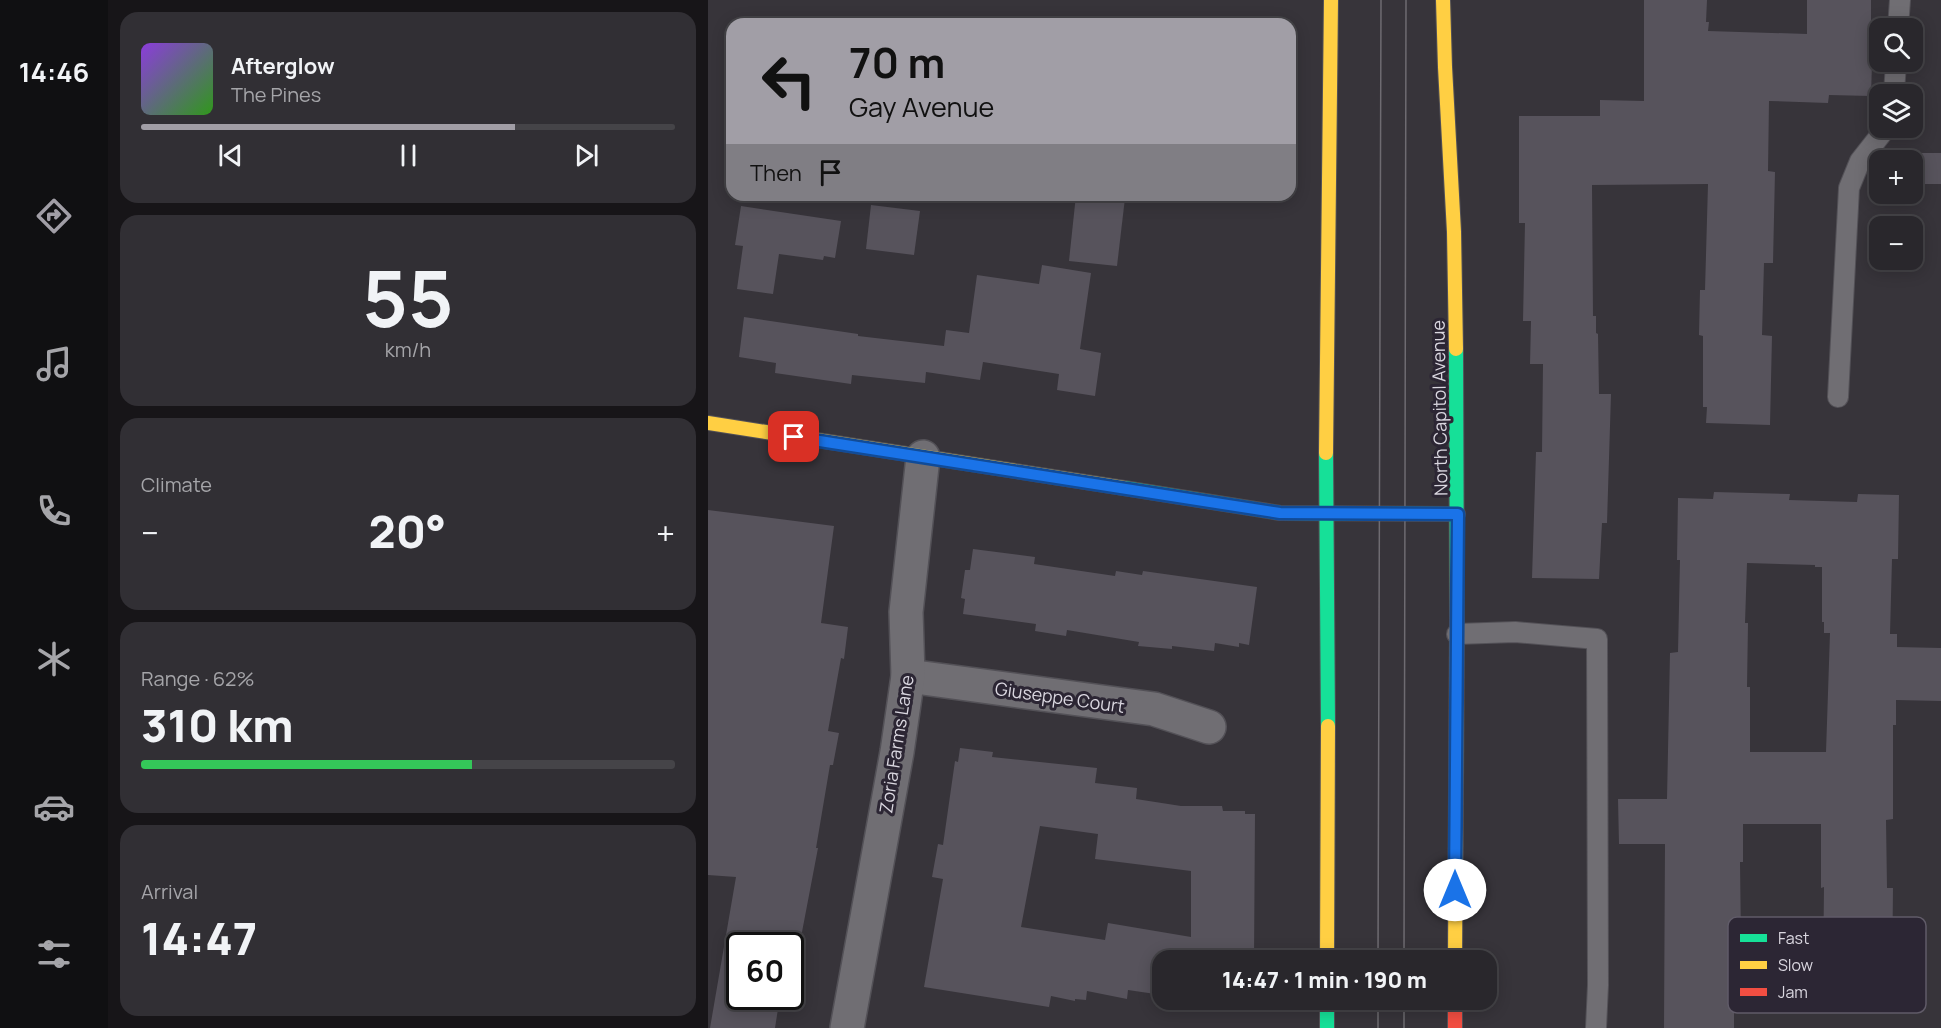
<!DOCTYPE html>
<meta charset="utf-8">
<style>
body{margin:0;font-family:Manrope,sans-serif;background:#312f34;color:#f1f3f6;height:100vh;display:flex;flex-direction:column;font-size:22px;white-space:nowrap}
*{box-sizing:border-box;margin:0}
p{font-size:20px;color:#a5a5a9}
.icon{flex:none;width:33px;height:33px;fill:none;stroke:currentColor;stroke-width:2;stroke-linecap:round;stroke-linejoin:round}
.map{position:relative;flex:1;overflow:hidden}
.panel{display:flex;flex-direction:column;gap:12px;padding:12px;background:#171518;width:600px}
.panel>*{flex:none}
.top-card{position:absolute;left:18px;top:18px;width:570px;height:183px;border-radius:18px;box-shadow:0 3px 15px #0003,0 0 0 2px #454448;background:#a19ea6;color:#111;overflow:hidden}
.buttons{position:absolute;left:1161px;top:18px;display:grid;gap:12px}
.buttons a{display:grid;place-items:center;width:54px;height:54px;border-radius:12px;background:#29272c;box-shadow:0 3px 15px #0003,0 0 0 2px #454448;font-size:30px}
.speed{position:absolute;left:18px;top:932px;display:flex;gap:12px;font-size:30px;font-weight:700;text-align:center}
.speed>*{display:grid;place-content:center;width:78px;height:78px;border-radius:50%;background:#29272c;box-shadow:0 3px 15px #0003,0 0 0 2px #454448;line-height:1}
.speed .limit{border:3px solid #111;border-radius:9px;background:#fff;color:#111}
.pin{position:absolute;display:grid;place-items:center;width:51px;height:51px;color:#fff;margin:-26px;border-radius:12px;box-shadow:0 3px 9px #0006}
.me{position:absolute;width:66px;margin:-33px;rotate:0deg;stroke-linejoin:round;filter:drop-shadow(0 0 4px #0008)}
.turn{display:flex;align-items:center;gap:21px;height:126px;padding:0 24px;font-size:27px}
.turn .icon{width:78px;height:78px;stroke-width:2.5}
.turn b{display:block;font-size:42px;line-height:51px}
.then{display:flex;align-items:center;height:57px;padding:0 24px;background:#0003;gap:12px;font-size:22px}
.big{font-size:45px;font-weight:800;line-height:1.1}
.panel .card{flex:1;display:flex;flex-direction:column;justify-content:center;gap:9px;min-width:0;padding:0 21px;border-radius:18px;background:#312f34}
.panel .dial{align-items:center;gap:0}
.dial b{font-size:78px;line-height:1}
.song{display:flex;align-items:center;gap:18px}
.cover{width:72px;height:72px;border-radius:9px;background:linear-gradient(135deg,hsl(270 70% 55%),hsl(110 70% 35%))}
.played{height:6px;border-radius:3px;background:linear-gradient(90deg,#a19ea6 70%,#454448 70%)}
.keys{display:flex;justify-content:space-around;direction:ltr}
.heat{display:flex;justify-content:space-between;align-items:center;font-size:33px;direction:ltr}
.charge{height:9px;border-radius:4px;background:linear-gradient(90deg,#34c759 62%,#454448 0)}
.trip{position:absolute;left:444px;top:950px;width:345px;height:60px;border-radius:18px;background:#29272c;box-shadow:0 3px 15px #0003,0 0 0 2px #454448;font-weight:800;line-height:60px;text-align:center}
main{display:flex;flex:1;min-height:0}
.menu{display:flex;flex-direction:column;width:108px;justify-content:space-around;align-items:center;background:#101012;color:#a5a5a9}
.menu .icon{width:42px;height:42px}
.menu .current{color:#a19ea6}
.menu b{font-size:27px;color:#f1f3f6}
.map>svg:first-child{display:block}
.building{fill:#57535c;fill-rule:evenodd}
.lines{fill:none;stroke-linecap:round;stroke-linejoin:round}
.lane-casing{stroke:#535157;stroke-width:22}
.street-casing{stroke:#535157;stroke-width:36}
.fast-casing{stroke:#535157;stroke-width:16}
.slow-casing{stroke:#535157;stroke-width:16}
.jam-casing{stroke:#535157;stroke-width:16}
.lane{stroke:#706e73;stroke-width:20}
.street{stroke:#706e73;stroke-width:33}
.fast{stroke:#16e098;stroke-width:14}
.slow{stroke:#ffcf43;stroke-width:14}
.jam{stroke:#f24e42;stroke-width:14}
.tram{stroke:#6e6b71;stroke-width:1.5}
.route-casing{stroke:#114b97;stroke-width:15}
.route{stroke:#1a73e8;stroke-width:10}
.labels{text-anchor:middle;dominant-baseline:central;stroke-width:6;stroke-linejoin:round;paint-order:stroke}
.street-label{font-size:18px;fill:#dad7e0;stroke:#2c2634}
.key{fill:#2c2634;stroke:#605b68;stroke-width:1.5}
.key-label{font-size:16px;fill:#dad7e0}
</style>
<main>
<nav class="menu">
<b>14:46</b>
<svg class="icon current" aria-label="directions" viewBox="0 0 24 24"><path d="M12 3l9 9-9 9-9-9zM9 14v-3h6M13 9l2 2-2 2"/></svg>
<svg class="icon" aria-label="music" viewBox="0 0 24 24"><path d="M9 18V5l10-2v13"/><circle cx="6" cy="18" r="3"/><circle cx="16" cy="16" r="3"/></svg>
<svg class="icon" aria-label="phone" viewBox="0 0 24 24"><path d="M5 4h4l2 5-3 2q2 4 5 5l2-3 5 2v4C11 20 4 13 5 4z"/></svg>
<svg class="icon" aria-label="climate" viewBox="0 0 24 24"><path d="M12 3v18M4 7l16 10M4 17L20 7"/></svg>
<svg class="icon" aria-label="car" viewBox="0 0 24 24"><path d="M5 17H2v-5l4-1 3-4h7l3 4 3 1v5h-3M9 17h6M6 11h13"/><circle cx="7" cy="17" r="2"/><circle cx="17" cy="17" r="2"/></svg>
<svg class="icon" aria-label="filters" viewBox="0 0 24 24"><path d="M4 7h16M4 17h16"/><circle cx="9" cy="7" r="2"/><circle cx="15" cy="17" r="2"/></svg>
</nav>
<section class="panel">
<div class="card">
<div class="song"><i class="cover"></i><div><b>Afterglow</b><p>The Pines</p></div></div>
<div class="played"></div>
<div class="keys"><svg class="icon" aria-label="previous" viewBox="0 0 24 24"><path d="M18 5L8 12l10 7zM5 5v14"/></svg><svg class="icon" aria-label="pause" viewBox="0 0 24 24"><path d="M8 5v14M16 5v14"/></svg><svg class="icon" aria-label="next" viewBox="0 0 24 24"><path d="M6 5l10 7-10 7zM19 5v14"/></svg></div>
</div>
<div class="card dial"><b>55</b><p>km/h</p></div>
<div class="card"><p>Climate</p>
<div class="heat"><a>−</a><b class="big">20°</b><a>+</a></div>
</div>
<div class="card"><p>Range · 62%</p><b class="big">310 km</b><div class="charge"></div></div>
<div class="card"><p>Arrival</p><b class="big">14:47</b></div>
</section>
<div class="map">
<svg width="1233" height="1028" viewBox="0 0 1233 1028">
<rect width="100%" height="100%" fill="#37343a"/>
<g class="building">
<path d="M936 0H999L998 22H1001L1000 31 1099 34V0H1163V30H1165L1163 96 1121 95 1120 103 1061 101 1060 171 1067 172 1065 263H1056L1054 335 1064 336 1062 425 998 423 999 407H995V336L991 335 992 290H997L1000 184 884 185 885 316H888V333L890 334 891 394H903L899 523H894L891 579 824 578 828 452H834L835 364H822L823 321H815L817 223H811V116H892V100L936 101Z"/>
<rect x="1204" y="153" width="29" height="31"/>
<path d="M368 195 417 198 409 266 361 261Z"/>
<path d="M163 205 212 211 206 255 158 249Z"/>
<path d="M33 206 133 221 127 258 116 256 115 260 71 254 65 294 29 289 35 246 27 245Z"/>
<path d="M334 265 383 273 372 349 393 353 387 396 349 390 351 374 275 362 272 380 218 372 217 383 144 375 143 384 67 373 68 363 31 357 36 317 150 334V336L236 346 238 330 261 333 269 275 331 284Z"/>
<path d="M1006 492 1082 494 1081 500 1149 502 1150 494 1191 495 1190 559H1184L1182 634H1189V647L1233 648V701L1188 700V725H1185V819L1178 820 1179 888H1185L1184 979H1115L1116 887 1113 888V824H1035V862H1032L1033 942 1026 943V1028H956L957 844H911L910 799H959L962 653 970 652 972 560H969L970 498 1005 499ZM1039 563 1107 565V567H1114V622H1116V633H1122L1118 752H1042V687H1039L1040 623H1037Z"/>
<path d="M0 510 126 526 113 623 140 627 136 659 133 658 120 731 131 733 125 765H122L108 848H110L90 953 82 952V945H32V996H72L67 1028H2L28 877 0 875Z"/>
<path d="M265 549 327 557 326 564 407 576 408 571 434 575 435 571 549 587 541 645 531 643V647L507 643 506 651 464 646V649L430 646 431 642 359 630 358 636 327 631 328 624 255 614 257 599 253 598 257 570H262Z"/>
<path d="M252 748 285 752 284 757 389 768 387 783 429 788 428 799 473 806H514L515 811H537V814H547L546 960H454V995L420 990 419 999 379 991 378 1000 367 999V1001L343 996 341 1007 216 987 235 879 224 877 230 844 235 845 247 761 250 762ZM332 826 390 834 387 859 483 871V937L400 923 397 940 313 927Z"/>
</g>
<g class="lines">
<defs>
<g id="lane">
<path d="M1190 28 1192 0"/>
<path d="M1186 94 1188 62"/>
<path d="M1130 397 1141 188 1152 161 1178 128"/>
<path d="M749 634 807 632 889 639 890 985 888 1028"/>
</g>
<g id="street">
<path d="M200 676 446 709 501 727"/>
<path d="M139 1028 189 752 200 676 198 612 215 457"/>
</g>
<g id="fast">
<path d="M748 349 749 620"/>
<path d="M618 453 620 726"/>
<path d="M416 488 572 513 750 514"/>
<path d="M619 999V1028"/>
</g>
<g id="slow">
<path d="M735 0 737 67 746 232 748 349"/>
<path d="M0 423 416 488"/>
<path d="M618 453 623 0"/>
<path d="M619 960 620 726"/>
<path d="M747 960 749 620"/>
</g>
<path id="jam" d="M747 999V1028"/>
</defs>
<use href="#lane" class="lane-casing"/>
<use href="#street" class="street-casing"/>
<use href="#fast" class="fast-casing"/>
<use href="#slow" class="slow-casing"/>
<use href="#jam" class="jam-casing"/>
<use href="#lane" class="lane"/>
<use href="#street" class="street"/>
<use href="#fast" class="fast"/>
<use href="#slow" class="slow"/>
<use href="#jam" class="jam"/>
<g class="tram">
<path d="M670 960 673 0"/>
<path d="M696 960 698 0"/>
<path d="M670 1028V999"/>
<path d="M696 1028V999"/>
</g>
</g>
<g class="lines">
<defs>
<path id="route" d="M86 437 572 513 750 514 747 890"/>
</defs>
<use href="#route" class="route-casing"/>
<use href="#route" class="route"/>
</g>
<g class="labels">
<g class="street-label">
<text transform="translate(731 408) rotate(-91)">North Capitol Avenue</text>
<text transform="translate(352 697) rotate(8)">Giuseppe Court</text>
<text transform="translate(188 744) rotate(-81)">Zoria Farms Lane</text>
</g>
</g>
<rect x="1020" y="917" width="198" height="96" rx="9" class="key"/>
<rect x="1032" y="934" width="27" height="8" fill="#16e098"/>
<rect x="1032" y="961" width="27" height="8" fill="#ffcf43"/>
<rect x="1032" y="988" width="27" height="8" fill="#f24e42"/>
<g class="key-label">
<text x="1070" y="944">Fast</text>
<text x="1070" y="971">Slow</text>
<text x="1070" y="998">Jam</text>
</g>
</svg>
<div class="buttons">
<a><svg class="icon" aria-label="search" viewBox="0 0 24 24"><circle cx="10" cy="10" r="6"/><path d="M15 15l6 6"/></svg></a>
<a><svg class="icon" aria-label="layers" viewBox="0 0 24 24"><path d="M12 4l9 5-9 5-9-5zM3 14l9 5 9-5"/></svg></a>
<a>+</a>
<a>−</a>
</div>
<div class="speed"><div class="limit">60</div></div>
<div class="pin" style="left:86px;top:437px;background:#d93025"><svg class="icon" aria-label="arrive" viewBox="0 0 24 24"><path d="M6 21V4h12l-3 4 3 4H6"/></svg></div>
<svg class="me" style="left:747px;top:890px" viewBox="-20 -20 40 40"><circle r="19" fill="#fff"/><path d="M0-13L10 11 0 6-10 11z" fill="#1a73e8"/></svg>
<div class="trip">14:47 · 1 min · 190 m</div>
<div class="top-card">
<div class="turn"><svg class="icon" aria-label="left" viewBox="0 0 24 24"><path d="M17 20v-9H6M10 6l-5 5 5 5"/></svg><div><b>70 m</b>Gay Avenue</div></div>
<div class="then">Then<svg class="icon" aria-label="arrive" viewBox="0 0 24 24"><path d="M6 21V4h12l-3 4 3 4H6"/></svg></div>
</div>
</div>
</main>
